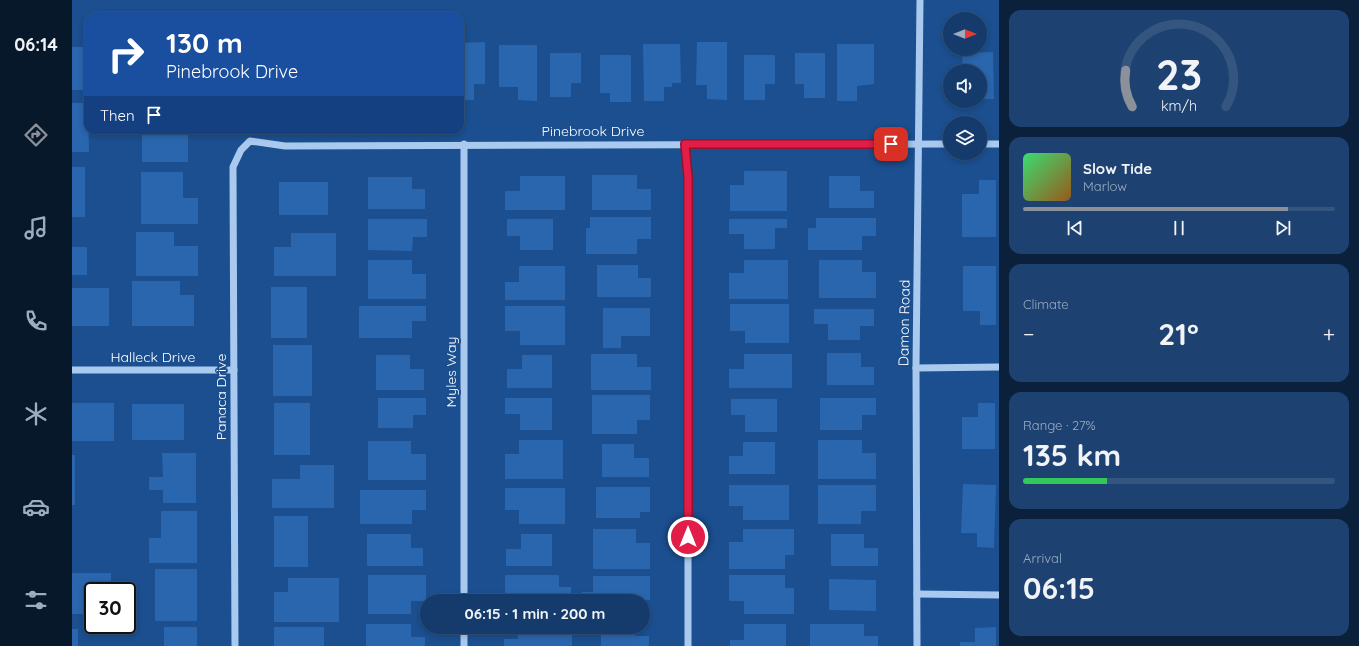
<!DOCTYPE html>
<meta charset="utf-8">
<style>
body{margin:0;font-family:Quicksand,sans-serif;background:#1d4271;color:#f1f3f6;height:100vh;display:flex;flex-direction:column;font-size:15px;white-space:nowrap}
*{box-sizing:border-box;margin:0}
p{font-size:13px;color:#9dadc1}
.icon{flex:none;width:22px;height:22px;fill:none;stroke:currentColor;stroke-width:2;stroke-linecap:round;stroke-linejoin:round}
.map{position:relative;flex:1;overflow:hidden}
.drawer{display:flex;flex-direction:column;gap:10px;padding:10px;background:#0b203b;width:360px}
.drawer>*{flex:none}
.top-card{position:absolute;left:12px;top:12px;width:380px;height:122px;border-radius:12px;box-shadow:0 2px 6px #0003,0 0 0 1px #33557e;background:#1a4fa0;color:#fff;overflow:hidden}
.needle{width:26px;rotate:90deg}
.controls{position:absolute;left:871px;top:12px;display:grid;gap:8px}
.controls a{display:grid;place-items:center;width:44px;height:44px;border-radius:50%;background:#143b6b;box-shadow:0 2px 6px #0003,0 0 0 1px #33557e;font-size:20px}
.speed{position:absolute;left:12px;top:582px;display:flex;gap:8px;font-size:20px;font-weight:700;text-align:center}
.speed>*{display:grid;place-content:center;width:52px;height:52px;border-radius:50%;background:#143b6b;box-shadow:0 2px 6px #0003,0 0 0 1px #33557e;line-height:1}
.speed .limit{border:2px solid #111;border-radius:6px;background:#fff;color:#111}
.pin{position:absolute;display:grid;place-items:center;width:34px;height:34px;color:#fff;margin:-17px;border-radius:8px;box-shadow:0 2px 6px #0006}
.me{position:absolute;width:44px;margin:-22px;rotate:0deg;stroke-linejoin:round;filter:drop-shadow(0 0 3px #0008)}
.turn{display:flex;align-items:center;gap:14px;height:84px;padding:0 16px;font-size:18px}
.turn .icon{width:52px;height:52px;stroke-width:2.5}
.turn b{display:block;font-size:28px;line-height:34px}
.then{display:flex;align-items:center;height:38px;padding:0 16px;background:#0003;gap:8px;font-size:15px}
.big{font-size:30px;font-weight:800;line-height:1.1}
.drawer .widget{flex:1;display:flex;flex-direction:column;justify-content:center;gap:6px;min-width:0;padding:0 14px;border-radius:12px;background:#1d4271}
.drawer .dial{align-items:center;gap:0}
.dial svg{height:104px;overflow:visible;fill:none;stroke:#33557e;stroke-width:7;stroke-linecap:round;text-anchor:middle}
.dial text{fill:#f1f3f6;stroke:none}
.song{display:flex;align-items:center;gap:12px}
.cover{width:48px;height:48px;border-radius:6px;background:linear-gradient(135deg,hsl(140 70% 55%),hsl(30 70% 35%))}
.played{height:4px;border-radius:2px;background:linear-gradient(90deg,#8c9099 85%,#33557e 85%)}
.keys{display:flex;justify-content:space-around;direction:ltr}
.heat{display:flex;justify-content:space-between;align-items:center;font-size:22px;direction:ltr}
.charge{height:6px;border-radius:3px;background:linear-gradient(90deg,#34c759 27%,#33557e 0)}
.trip{position:absolute;left:348px;top:594px;width:230px;height:40px;border-radius:20px;background:#143b6b;box-shadow:0 2px 6px #0003,0 0 0 1px #33557e;font-weight:800;line-height:40px;text-align:center}
main{display:flex;flex:1;min-height:0}
.tab-bar{display:flex;flex-direction:column;width:72px;justify-content:space-around;align-items:center;background:#08182b;color:#9dadc1}
.tab-bar .icon{width:28px;height:28px}
.tab-bar .selected{color:#8c9099}
.tab-bar b{font-size:18px;color:#f1f3f6}
.map>svg:first-child{display:block}
.building{fill:#2a66ad}
.lines{fill:none;stroke-linecap:round;stroke-linejoin:round}
.minor{stroke:#a9c9ee;stroke-width:7}
.route-casing{stroke:#92132f;stroke-width:10}
.route{stroke:#e11d48;stroke-width:7}
.labels{text-anchor:middle;dominant-baseline:central;stroke-width:4;stroke-linejoin:round;paint-order:stroke}
.street-label{font-size:14px;fill:#fff;stroke:#1b4f8f}
</style>
<main>
<nav class="tab-bar">
<b>06:14</b>
<svg class="icon selected" aria-label="directions" viewBox="0 0 24 24"><path d="M12 3l9 9-9 9-9-9zM9 14v-3h6M13 9l2 2-2 2"/></svg>
<svg class="icon" aria-label="music" viewBox="0 0 24 24"><path d="M9 18V5l10-2v13"/><circle cx="6" cy="18" r="3"/><circle cx="16" cy="16" r="3"/></svg>
<svg class="icon" aria-label="phone" viewBox="0 0 24 24"><path d="M5 4h4l2 5-3 2q2 4 5 5l2-3 5 2v4C11 20 4 13 5 4z"/></svg>
<svg class="icon" aria-label="climate" viewBox="0 0 24 24"><path d="M12 3v18M4 7l16 10M4 17L20 7"/></svg>
<svg class="icon" aria-label="car" viewBox="0 0 24 24"><path d="M5 17H2v-5l4-1 3-4h7l3 4 3 1v5h-3M9 17h6M6 11h13"/><circle cx="7" cy="17" r="2"/><circle cx="17" cy="17" r="2"/></svg>
<svg class="icon" aria-label="filters" viewBox="0 0 24 24"><path d="M4 7h16M4 17h16"/><circle cx="9" cy="7" r="2"/><circle cx="15" cy="17" r="2"/></svg>
</nav>
<div class="map">
<svg width="927" height="646" viewBox="0 0 927 646">
<rect width="100%" height="100%" fill="#1b4f8f"/>
<g class="building">
<path d="M413 42V84H402V100H388V43Z"/>
<path d="M625 42H655V100L635 99V85H624Z"/>
<path d="M571 44H608L609 83H600V87H592V101H572Z"/>
<path d="M765 44H802V84L785 86V101H765Z"/>
<path d="M427 45H465V101L446 100V87H427Z"/>
<rect x="0" y="47" width="16" height="43"/>
<path d="M921 52 922 99H908V71H891L890 53Z"/>
<path d="M478 53H509V83H499V97H478Z"/>
<path d="M723 53H753V98H732V84H723Z"/>
<path d="M528 55H559V102H538V93H528Z"/>
<path d="M672 55H703V84H693V100H672Z"/>
<path d="M0 103H16L17 152H0Z"/>
<rect x="70" y="130" width="46" height="32"/>
<rect x="0" y="167" width="13" height="50"/>
<path d="M672 171H715V211H658V185H672Z"/>
<path d="M69 172H111V198H126V224H69Z"/>
<path d="M520 175H565V189H579V210H520Z"/>
<path d="M448 176H493V210H433V191H448Z"/>
<path d="M757 176H788V191H802V208H757Z"/>
<path d="M296 177H340V189H353V209H296Z"/>
<path d="M907 180H924V237H890V194H907Z"/>
<rect x="207" y="182" width="49" height="33"/>
<path d="M518 217H579V239H565V254H514V228H518Z"/>
<path d="M744 218H804V236H790V250H736V228H744Z"/>
<path d="M296 219H355V237H341L340 251 296 250Z"/>
<path d="M435 219H481V250H448V236H435Z"/>
<path d="M657 219H715V228H703V249H672V234H657Z"/>
<path d="M64 232H102V246H126V276H64Z"/>
<path d="M219 233H264V276H202V247H219Z"/>
<rect x="0" y="247" width="15" height="28"/>
<path d="M296 260H340V274H354V299H296Z"/>
<path d="M672 260H716V299H657V273H672Z"/>
<path d="M747 260H790V272H804V298H747Z"/>
<path d="M525 265H566V278H579V297H525Z"/>
<path d="M447 266H493V300H433V282H447Z"/>
<path d="M891 266H924V325H908V311H891Z"/>
<path d="M60 281H108V295H122V326H60Z"/>
<rect x="199" y="287" width="36" height="51"/>
<rect x="0" y="288" width="37" height="38"/>
<path d="M658 304H717V343H673V331H658Z"/>
<path d="M287 306H354V321H340V338H287Z"/>
<path d="M433 306H493V345H448V331H433Z"/>
<path d="M531 308H578V336H549V348H531Z"/>
<path d="M742 309H802V326H788V340H756V324H742Z"/>
<rect x="201" y="345" width="39" height="51"/>
<path d="M755 353H789V367H802V385H755Z"/>
<path d="M519 354H565V367H579V390H519Z"/>
<path d="M672 354H720V388H657V369H672Z"/>
<path d="M304 355H338V369H352V390H304Z"/>
<path d="M450 355H480V388H435V369H450Z"/>
<path d="M520 395H578V420H565V434H520Z"/>
<path d="M306 398H354V415H341V428H306Z"/>
<path d="M433 398H480V430H448V414H433Z"/>
<path d="M748 398H804V415H790V430H748Z"/>
<path d="M659 399H705V432H673V415H659Z"/>
<rect x="0" y="403" width="42" height="38"/>
<rect x="202" y="403" width="36" height="52"/>
<path d="M906 403H923V449H890V417H906Z"/>
<rect x="60" y="404" width="52" height="36"/>
<path d="M447 440H491V479H433V454H447Z"/>
<path d="M746 440H790V453H804V479H746Z"/>
<path d="M296 441H339V454H354V480H296Z"/>
<path d="M671 442H703V474H657V456H671Z"/>
<path d="M530 444H562V458H577V477H530Z"/>
<path d="M90 453H124V503H91V490H77V477H91Z"/>
<rect x="0" y="455" width="3" height="50"/>
<path d="M228 465H262V508H200V479H228Z"/>
<path d="M891 484 924 485 922 548 905 547V533H889Z"/>
<path d="M657 485H717V520H671V506H657Z"/>
<path d="M746 485H804V511H789V524H746Z"/>
<path d="M524 487H578V512H568V518H524Z"/>
<path d="M433 488H493V524H447V510H433Z"/>
<path d="M288 490H354V510H340V524H288Z"/>
<path d="M89 511H125V563H77V538H89Z"/>
<rect x="202" y="516" width="34" height="51"/>
<path d="M521 529H564V543H578V569H521Z"/>
<path d="M671 529H722V555H713V569H657V542H671Z"/>
<path d="M295 534H339V548H351V566H295Z"/>
<path d="M449 534H480V566H434V549H449Z"/>
<path d="M759 534H792V548H806V566H759Z"/>
<rect x="83" y="569" width="42" height="52"/>
<path d="M0 573H39V591H21V599H13V614H0Z"/>
<path d="M296 575H354V601H339V614H296Z"/>
<path d="M433 575H487V587H499V601H433Z"/>
<path d="M657 575H713V588H722V614H672V601H657Z"/>
<path d="M521 576H578V600L510 601V592H521Z"/>
<path d="M216 578H267V622H202V592H216Z"/>
<path d="M757 579 804 580V611L757 610Z"/>
<path d="M294 624H339V637H353V646H294Z"/>
<path d="M672 624H714V646H658V640H672Z"/>
<path d="M738 624H792V636H806V646H738Z"/>
<rect x="92" y="627" width="33" height="19"/>
<rect x="202" y="627" width="50" height="19"/>
<path d="M445 627H500V646H432V639H446Z"/>
<path d="M529 627H563V636H577V646H529Z"/>
<path d="M924 627V646H888V642H903V628Z"/>
<rect x="0" y="629" width="6" height="17"/>
</g>
<g class="lines">
<g class="minor">
<path d="M392 144V601"/>
<path d="M613 144 616 177V646"/>
<path d="M908 144H927"/>
<path d="M844 368 927 367"/>
<path d="M0 370H162"/>
<path d="M845 594 927 595"/>
<path d="M392 627V646"/>
<path d="M163 646 161 167 169 150 178 141 213 146 878 144"/>
<path d="M845 646 844 368 848 0"/>
</g>
</g>
<g class="lines">
<defs>
<path id="route" d="M616 537V177L613 144H819"/>
</defs>
<use href="#route" class="route-casing"/>
<use href="#route" class="route"/>
</g>
<g class="labels">
<g class="street-label">
<text x="521" y="131">Pinebrook Drive</text>
<text transform="translate(832 323) rotate(-89)">Damon Road</text>
<text x="81" y="357">Halleck Drive</text>
<text transform="translate(379 372) rotate(-90)">Myles Way</text>
<text transform="translate(149 397) rotate(-90)">Panaca Drive</text>
</g>
</g>
</svg>
<div class="controls">
<a><svg class="needle" viewBox="-14 -14 28 28"><path d="M0-13l5 13h-10z" fill="#e53935"/><path d="M0 13l5-13h-10z" fill="#9dadc1"/></svg></a>
<a><svg class="icon" aria-label="sound" viewBox="0 0 24 24"><path d="M4 9h4l5-4v14l-5-4H4zM17 9q2 3 0 6"/></svg></a>
<a><svg class="icon" aria-label="layers" viewBox="0 0 24 24"><path d="M12 4l9 5-9 5-9-5zM3 14l9 5 9-5"/></svg></a>
</div>
<div class="speed"><div class="limit">30</div></div>
<div class="pin" style="left:819px;top:144px;background:#d93025"><svg class="icon" aria-label="arrive" viewBox="0 0 24 24"><path d="M6 21V4h12l-3 4 3 4H6"/></svg></div>
<svg class="me" style="left:616px;top:537px" viewBox="-20 -20 40 40"><circle r="17" fill="#e11d48" stroke="#fff" stroke-width="3"/><path d="M0-11L8 9 0 5-8 9z" fill="#fff"/></svg>
<div class="trip">06:15 · 1 min · 200 m</div>
<div class="top-card">
<div class="turn"><svg class="icon" aria-label="right" viewBox="0 0 24 24"><path d="M7 20v-9h11M14 6l5 5-5 5"/></svg><div><b>130 m</b>Pinebrook Drive</div></div>
<div class="then">Then<svg class="icon" aria-label="arrive" viewBox="0 0 24 24"><path d="M6 21V4h12l-3 4 3 4H6"/></svg></div>
</div>
</div>
<section class="drawer">
<div class="widget dial"><svg viewBox="0 0 100 80">
<path d="M14 69A42 42 0 1 1 86 69"/>
<path d="M14 69A42 42 0 0 1 9 41" stroke="#8c9099"/>
<text x="50" y="56" font-size="32" font-weight="700">23</text>
<text x="50" y="72" font-size="11">km/h</text>
</svg></div>
<div class="widget">
<div class="song"><i class="cover"></i><div><b>Slow Tide</b><p>Marlow</p></div></div>
<div class="played"></div>
<div class="keys"><svg class="icon" aria-label="previous" viewBox="0 0 24 24"><path d="M18 5L8 12l10 7zM5 5v14"/></svg><svg class="icon" aria-label="pause" viewBox="0 0 24 24"><path d="M8 5v14M16 5v14"/></svg><svg class="icon" aria-label="next" viewBox="0 0 24 24"><path d="M6 5l10 7-10 7zM19 5v14"/></svg></div>
</div>
<div class="widget"><p>Climate</p>
<div class="heat"><a>−</a><b class="big">21°</b><a>+</a></div>
</div>
<div class="widget"><p>Range · 27%</p><b class="big">135 km</b><div class="charge"></div></div>
<div class="widget"><p>Arrival</p><b class="big">06:15</b></div>
</section>
</main>
